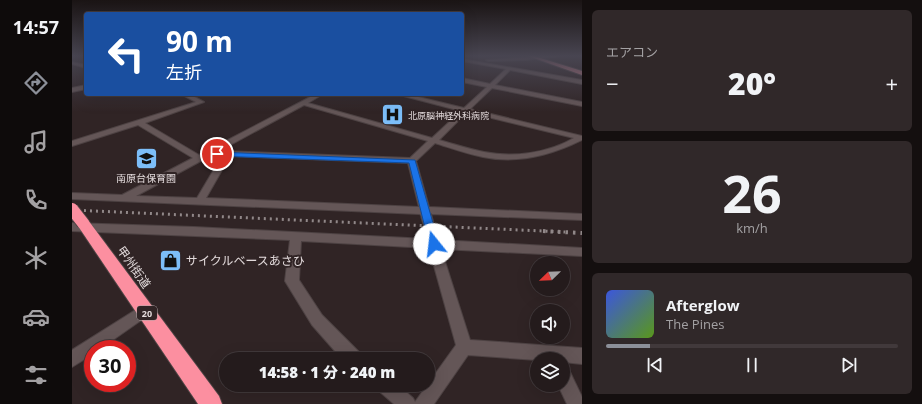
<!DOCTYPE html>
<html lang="ja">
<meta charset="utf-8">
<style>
body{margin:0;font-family:"Open Sans","Noto Sans JP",sans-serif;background:#302829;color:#f1f3f6;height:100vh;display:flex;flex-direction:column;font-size:15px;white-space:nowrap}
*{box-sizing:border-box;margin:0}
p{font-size:13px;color:#a3a1a3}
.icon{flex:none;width:22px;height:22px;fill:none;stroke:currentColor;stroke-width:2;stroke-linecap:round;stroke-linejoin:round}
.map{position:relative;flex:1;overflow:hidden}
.sheet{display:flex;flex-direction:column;gap:10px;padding:10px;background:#140f0f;width:340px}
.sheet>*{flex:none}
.banner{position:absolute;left:12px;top:12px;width:380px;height:84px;border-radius:4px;box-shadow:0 4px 16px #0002,0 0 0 1px #41393b;background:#1a4fa0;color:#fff;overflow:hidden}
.needle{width:26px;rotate:247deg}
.fabs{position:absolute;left:458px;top:256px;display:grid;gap:8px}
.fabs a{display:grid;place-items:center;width:40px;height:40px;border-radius:50%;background:#241b1c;box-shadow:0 4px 16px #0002,0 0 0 1px #41393b;font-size:20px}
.speed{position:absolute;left:12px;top:340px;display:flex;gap:8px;font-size:20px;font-weight:700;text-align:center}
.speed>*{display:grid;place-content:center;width:52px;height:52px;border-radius:50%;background:#241b1c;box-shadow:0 4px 16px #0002,0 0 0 1px #41393b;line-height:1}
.speed .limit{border:6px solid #d22;background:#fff;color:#111}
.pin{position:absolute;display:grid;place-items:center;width:34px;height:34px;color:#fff;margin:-17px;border:2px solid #fff;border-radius:50%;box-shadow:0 1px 4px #0007}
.me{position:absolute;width:44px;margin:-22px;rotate:344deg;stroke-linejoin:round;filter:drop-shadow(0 0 3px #0008)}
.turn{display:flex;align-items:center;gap:14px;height:84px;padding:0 16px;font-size:18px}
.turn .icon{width:52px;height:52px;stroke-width:2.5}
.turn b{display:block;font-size:28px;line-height:34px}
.big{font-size:30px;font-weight:800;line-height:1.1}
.sheet .widget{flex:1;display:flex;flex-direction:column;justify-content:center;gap:6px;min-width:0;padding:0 14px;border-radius:6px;background:#302829}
.sheet .dial{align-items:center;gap:0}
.dial b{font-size:52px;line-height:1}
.song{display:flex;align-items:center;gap:12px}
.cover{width:48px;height:48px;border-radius:6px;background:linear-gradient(135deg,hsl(230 70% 55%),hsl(90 70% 35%))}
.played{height:4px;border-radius:2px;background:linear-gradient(90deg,#8c9099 15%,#41393b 15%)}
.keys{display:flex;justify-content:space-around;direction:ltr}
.heat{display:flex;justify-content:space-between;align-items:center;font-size:22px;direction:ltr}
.trip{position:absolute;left:147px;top:352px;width:216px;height:40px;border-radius:20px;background:#241b1c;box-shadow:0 4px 16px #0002,0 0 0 1px #41393b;font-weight:800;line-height:40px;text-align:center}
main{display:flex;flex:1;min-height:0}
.tab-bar{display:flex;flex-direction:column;width:72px;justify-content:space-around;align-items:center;background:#0e0b0b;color:#a3a1a3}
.tab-bar .icon{width:28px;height:28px}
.tab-bar .active{color:#8c9099}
.tab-bar b{font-size:18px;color:#f1f3f6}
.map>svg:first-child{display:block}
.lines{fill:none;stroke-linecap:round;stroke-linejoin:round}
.minor-casing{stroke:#4d4243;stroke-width:2}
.major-casing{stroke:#4d4243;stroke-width:2}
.highway-casing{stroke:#4d4243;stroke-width:2}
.minor{fill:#645657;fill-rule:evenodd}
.major{fill:#bf7883;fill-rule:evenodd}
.highway{fill:#fc8fa0;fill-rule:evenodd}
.rail-far1{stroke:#918889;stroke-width:3;stroke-dasharray:2 4;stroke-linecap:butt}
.rail{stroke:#918889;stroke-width:4;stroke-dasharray:2.5 5;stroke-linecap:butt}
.minor-bridge-far1-casing{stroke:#4d4243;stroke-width:12;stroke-linecap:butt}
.minor-bridge-casing{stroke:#4d4243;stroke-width:14;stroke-linecap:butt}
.highway-bridge-casing{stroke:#4d4243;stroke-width:14;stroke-linecap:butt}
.minor-bridge-far1{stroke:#645657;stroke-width:10}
.minor-bridge{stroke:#645657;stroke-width:12}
.highway-bridge{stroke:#fc8fa0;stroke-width:12}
.route{fill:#1a73e8;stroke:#114b97}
.labels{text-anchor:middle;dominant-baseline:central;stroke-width:4;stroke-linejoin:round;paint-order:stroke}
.far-poi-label{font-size:9px;fill:#e2dadb;stroke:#302425;text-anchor:start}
.shield{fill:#302425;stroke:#ada3a4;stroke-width:1}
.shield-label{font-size:9px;font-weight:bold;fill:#e2dadb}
.poi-label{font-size:10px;fill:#e2dadb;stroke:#302425}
.near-poi-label{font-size:12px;fill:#e2dadb;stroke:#302425;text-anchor:start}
.near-street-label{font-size:12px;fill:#e2dadb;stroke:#302425}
</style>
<main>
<nav class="tab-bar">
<b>14:57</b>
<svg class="icon active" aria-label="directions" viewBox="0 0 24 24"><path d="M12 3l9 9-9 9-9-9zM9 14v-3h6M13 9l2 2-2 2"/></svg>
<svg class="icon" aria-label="music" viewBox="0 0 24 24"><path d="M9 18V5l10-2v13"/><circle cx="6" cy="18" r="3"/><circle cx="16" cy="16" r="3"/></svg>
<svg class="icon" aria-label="phone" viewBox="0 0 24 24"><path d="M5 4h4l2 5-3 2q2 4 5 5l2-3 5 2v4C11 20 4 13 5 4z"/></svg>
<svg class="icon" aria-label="climate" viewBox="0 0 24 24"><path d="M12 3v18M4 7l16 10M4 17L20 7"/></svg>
<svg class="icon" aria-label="car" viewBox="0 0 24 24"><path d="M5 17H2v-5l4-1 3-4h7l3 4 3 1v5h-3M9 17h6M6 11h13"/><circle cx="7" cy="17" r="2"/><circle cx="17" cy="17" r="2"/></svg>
<svg class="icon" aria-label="filters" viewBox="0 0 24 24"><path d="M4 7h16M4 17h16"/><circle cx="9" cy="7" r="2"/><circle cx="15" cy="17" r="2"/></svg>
</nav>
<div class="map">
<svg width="510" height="404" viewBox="0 0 510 404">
<rect width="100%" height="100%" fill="#302425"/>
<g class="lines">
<defs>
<g id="minor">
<path d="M474 56H488L454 60 416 61 414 60Z"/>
<path d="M390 59 510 80V84L438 70 423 85 510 102V106L420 88 398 109 510 136V140C480 155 445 164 411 157 395 154 379 148 363 143L344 161 357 207 510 214V220L359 214 358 217H350L348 214 0 199V193L50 195 121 158 66 125 0 146V141L124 102 109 94H117L132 102 73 123 127 155 244 94H251L236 103 360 138 389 111 324 94H334L392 108 415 87 390 82V78L418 84 434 69 390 61ZM232 105 356 141 338 158 147 151ZM395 112 502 138C476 153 441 158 412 152 397 149 382 144 367 140ZM138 156H150L125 198 64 196ZM158 156 336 163 347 207 134 198Z"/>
<path d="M0 62 14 65V68L0 64Z"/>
<path d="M14 85V89L0 92V88Z"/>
<path d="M0 223 122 227 355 239 356 234H364L367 240 510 248V256L369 249 398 340 510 348V364L491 362V359L465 360 396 355 362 404H322L307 391 304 385H326L341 398 343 402 384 345 357 248 229 241 227 280 250 315 288 353 290 359H270L240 325 213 281 218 240 0 231Z"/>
<path d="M73 304 78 306 80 310 78 314 28 349H21V354L0 367V350Z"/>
<path d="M491 368 497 370 510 397V404H495L486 385H491Z"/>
</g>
<path id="major" d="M456 56H462L510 71V75Z"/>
<path id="highway" d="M11 219 16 220 147 396 150 404H126L6 226 5 223 6 220Z"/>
</defs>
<use href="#minor" class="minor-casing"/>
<use href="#major" class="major-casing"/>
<use href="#highway" class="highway-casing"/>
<use href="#minor" class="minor"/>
<use href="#major" class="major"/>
<use href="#highway" class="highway"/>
<path class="rail-far1" d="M0 210 493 232"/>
<path class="rail" d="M471 231 510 233"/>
<defs>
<path id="minor-bridge-far1" d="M354 215 359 232"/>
<path id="minor-bridge" d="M358 231 360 237"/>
<path id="highway-bridge" d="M0 209 11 223"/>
</defs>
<use href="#minor-bridge-far1" class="minor-bridge-far1-casing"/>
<use href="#minor-bridge" class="minor-bridge-casing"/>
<use href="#highway-bridge" class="highway-bridge-casing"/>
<use href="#minor-bridge-far1" class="minor-bridge-far1"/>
<use href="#minor-bridge" class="minor-bridge"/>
<use href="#highway-bridge" class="highway-bridge"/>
</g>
<linearGradient id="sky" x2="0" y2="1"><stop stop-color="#1a1414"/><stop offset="0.5" stop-color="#484551"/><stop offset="1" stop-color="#484551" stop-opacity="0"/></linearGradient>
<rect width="510" height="112" fill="url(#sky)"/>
<path class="route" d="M145 152 343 160 367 244 362 247 357 244 337 163 143 156 141 154Z"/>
<defs>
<symbol id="hospital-square" viewBox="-11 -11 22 22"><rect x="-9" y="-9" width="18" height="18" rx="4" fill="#7cbef9" stroke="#302425"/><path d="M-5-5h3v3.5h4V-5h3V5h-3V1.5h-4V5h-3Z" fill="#111"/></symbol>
<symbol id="school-square" viewBox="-11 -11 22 22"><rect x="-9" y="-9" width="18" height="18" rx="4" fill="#7cbef9" stroke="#302425"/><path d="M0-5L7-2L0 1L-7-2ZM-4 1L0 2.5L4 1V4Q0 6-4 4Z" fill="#111"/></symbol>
<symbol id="shop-square" viewBox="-11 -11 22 22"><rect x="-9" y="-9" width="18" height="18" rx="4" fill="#7cbef9" stroke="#302425"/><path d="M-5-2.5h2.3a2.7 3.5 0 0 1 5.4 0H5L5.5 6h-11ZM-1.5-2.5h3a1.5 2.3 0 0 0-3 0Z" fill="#111"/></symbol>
</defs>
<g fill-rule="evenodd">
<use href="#hospital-square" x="308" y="102" width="25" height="25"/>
<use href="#school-square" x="62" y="146" width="25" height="25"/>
<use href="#shop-square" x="86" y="248" width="25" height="25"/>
</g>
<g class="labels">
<g class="far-poi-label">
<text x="336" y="115">北原脳神経外科病院</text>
</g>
<rect class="shield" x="65" y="306" width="20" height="14" rx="3"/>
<g class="shield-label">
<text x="75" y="313">20</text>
</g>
<g class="poi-label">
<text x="74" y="178">南原台保育園</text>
</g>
<g class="near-poi-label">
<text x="114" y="260">サイクルベースあさひ</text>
</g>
<g class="near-street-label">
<text transform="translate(62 267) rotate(55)">甲州街道</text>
</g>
</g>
</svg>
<div class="fabs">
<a><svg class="needle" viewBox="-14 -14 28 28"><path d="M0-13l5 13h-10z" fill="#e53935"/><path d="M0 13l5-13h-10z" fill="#a3a1a3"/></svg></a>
<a><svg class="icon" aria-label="sound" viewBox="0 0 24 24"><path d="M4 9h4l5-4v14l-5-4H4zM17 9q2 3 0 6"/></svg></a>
<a><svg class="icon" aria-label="layers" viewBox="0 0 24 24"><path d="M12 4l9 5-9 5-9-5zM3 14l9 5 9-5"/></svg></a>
</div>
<div class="speed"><div class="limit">30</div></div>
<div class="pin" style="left:145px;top:154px;background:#d93025"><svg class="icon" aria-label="arrive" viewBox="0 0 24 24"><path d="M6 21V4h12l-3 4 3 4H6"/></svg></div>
<svg class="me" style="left:362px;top:244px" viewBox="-20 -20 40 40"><circle r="19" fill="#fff"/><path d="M0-13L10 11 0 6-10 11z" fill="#1a73e8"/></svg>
<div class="trip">14:58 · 1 分 · 240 m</div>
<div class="banner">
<div class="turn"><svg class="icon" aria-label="left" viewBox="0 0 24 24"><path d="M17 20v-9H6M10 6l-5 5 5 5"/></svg><div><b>90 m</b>左折</div></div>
</div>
</div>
<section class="sheet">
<div class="widget"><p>エアコン</p>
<div class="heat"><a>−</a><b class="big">20°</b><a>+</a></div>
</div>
<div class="widget dial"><b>26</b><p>km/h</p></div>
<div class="widget">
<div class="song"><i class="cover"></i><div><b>Afterglow</b><p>The Pines</p></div></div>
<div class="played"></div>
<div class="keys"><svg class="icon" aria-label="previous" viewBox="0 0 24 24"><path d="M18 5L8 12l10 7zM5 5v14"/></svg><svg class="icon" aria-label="pause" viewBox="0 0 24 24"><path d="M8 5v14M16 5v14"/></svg><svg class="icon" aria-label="next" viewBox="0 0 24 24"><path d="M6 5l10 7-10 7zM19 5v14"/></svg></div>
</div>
</section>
</main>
